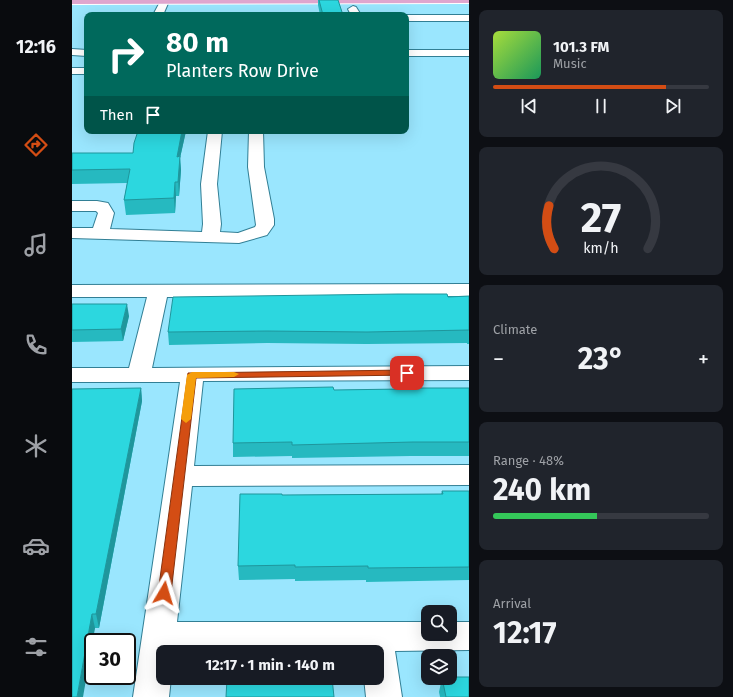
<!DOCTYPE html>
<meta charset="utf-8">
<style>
body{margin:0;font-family:"Fira Sans",sans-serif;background:#20242c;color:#f1f3f6;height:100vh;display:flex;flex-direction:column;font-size:15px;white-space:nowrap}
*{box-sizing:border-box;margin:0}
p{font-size:13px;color:#9ea1a6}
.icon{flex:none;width:22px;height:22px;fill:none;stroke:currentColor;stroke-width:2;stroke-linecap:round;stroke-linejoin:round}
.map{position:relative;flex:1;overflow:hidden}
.panel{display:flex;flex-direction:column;gap:10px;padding:10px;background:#0d0f14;width:264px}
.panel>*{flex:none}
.guide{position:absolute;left:12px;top:12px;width:325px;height:122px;border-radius:8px;box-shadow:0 4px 16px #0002;background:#00695c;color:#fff;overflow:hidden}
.controls{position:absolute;left:349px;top:605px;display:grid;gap:8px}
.controls a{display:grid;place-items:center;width:36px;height:36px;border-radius:8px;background:#171b24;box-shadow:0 4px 16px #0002;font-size:20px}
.speed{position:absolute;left:12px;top:633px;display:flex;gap:8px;font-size:20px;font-weight:700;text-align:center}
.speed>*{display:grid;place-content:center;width:52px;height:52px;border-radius:50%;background:#171b24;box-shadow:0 4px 16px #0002;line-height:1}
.speed .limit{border:2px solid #111;border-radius:6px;background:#fff;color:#111}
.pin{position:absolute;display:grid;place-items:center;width:34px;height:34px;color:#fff;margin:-17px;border-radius:8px;box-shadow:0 2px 6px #0006}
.me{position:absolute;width:44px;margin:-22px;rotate:7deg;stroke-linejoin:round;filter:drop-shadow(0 0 3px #0008)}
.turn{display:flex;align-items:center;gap:14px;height:84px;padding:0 16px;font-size:18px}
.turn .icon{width:52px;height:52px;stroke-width:2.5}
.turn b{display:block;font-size:28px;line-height:34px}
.then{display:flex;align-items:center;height:38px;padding:0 16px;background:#0003;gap:8px;font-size:15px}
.big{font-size:30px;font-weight:700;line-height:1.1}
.panel .card{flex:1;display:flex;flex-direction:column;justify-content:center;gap:6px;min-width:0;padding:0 14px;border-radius:8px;background:#20242c}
.panel .dial{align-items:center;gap:0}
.dial svg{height:104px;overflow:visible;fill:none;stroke:#363941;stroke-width:7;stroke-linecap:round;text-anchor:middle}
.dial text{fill:#f1f3f6;stroke:none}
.song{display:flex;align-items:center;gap:12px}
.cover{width:48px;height:48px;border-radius:6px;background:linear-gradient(135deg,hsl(80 70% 55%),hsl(150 70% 35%))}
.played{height:4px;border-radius:2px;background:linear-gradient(90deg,#d34d14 80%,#363941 80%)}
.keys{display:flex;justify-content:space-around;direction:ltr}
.heat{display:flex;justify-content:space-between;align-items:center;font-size:22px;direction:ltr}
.charge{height:6px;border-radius:3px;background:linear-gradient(90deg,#34c759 48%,#363941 0)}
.trip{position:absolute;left:84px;top:645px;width:228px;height:40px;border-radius:8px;background:#171b24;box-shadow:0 4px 16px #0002;font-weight:700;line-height:40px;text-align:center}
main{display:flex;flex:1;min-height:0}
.tabs{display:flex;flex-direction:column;width:72px;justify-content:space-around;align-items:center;background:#090b0e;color:#9ea1a6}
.tabs .icon{width:28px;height:28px}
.tabs .active{color:#d34d14}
.tabs b{font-size:18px;color:#f1f3f6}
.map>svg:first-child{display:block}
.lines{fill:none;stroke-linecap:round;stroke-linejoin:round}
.minor-casing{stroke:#327f95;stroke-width:2}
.major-casing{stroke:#fff;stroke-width:2}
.minor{fill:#fff;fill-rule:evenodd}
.major{fill:#dfa6ce;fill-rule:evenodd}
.wall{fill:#26b9c0}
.shaded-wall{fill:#1f969c}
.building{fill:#2cd7df;stroke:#1f969c}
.route{fill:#d34d14;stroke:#89320d}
.slow{fill:#f59e0b}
</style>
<main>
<nav class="tabs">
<b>12:16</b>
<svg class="icon active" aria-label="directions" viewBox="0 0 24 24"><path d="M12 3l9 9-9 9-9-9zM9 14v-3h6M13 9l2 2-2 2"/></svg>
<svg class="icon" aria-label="music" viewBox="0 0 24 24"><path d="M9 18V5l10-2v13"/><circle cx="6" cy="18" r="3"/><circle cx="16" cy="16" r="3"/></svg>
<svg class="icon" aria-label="phone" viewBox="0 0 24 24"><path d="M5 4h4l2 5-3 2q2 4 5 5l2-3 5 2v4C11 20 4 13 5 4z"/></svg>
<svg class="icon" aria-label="climate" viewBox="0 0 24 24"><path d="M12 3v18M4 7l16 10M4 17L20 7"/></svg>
<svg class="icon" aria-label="car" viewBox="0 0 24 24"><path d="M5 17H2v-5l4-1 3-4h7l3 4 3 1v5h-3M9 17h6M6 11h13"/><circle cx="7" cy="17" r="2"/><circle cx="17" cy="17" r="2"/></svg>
<svg class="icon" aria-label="filters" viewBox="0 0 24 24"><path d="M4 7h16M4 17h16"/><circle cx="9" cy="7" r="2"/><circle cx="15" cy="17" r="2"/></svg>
</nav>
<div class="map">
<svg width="397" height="697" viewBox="0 0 397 697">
<rect width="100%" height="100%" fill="#9ae6fe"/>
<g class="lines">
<defs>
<g id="minor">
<path d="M89 0 97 1 91 15H81Z"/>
<path d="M281 6 284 7 289 15H279L276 9Z"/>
<rect x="334" y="15" width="63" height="6"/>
<path d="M0 49 15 50V56L0 55Z"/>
<rect x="334" y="50" width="63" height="6"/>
<rect x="0" y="68" width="15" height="6"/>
<path d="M136 131H150L145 184 149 224 148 232 166 233 183 227 184 225 176 167 177 131H191L192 167 202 219V225L195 235 167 243 0 238V228H21L26 213 24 211H0V201H25L36 203 42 213 38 229 130 232 131 224 129 184Z"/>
<path d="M397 284V296L95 297 80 368 397 366V380L131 381 122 466 397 465V485L120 486 105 622H356V634H378V622H397V650L323 651 330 697H294L292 678H305V652H289V651L91 652V678H99L97 697H61L108 382H0V368H57L75 297H0V285Z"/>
</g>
<path id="major" d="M0 0H397V3L0 4Z"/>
</defs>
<use href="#minor" class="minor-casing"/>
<use href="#major" class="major-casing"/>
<use href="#minor" class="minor"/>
<use href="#major" class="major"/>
</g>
<g class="wall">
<path d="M246 0H266L271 15H248L246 5Z"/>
<path d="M66 131H114L108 158 109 170 107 196H104L103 213 54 215 52 200 55 183 0 184V153H61Z"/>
<path d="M397 296V344H395V343L294 344 195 343 97 345 96 332 376 297Z"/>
<path d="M0 304 57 316 51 341 0 342Z"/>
<path d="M69 388 70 401 27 628H23L0 697Z"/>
<path d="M328 388H397V456H339L220 458V456L161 457V443L262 390 328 389Z"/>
<path d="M370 491H397V580L294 582V580L223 581V579L167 580 166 566 210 495 369 494Z"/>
<path d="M370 678 397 697H368L367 692Z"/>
</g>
<g class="shaded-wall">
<path d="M110 131H114L108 158 109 170 107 196 105 157Z"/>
<path d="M103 182 104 196 103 213 102 198Z"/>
<path d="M55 304 57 316 51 341 49 329Z"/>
<path d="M69 388 70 401 27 628 24 614Z"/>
<path d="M20 614 23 628 11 697H5Z"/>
</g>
<g class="building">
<path d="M247 0H266L271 15H251Z"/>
<path d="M66 131H110L105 157 108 156 106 182H103L102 198 52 200 58 169 0 170V153H61L62 143Z"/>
<path d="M326 294H375L376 297 397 296V330L295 332 195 331 96 332 101 297Z"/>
<path d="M0 304H55L49 329 0 330Z"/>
<path d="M261 387 262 390 329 389 328 388H397V442H341L220 445V442L161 443 162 389Z"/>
<path d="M69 388 24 614H20L5 697H0V389Z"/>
<path d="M370 491H397V567L296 568V566L223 567V565L166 566 168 494H210V495L371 494Z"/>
<path d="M378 677H397V697H374L370 678H378Z"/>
<path d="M232 678H260L262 697H154L155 679Z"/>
</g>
<path class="route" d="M335 370 340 373 339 375 124 378 99 593 97 597 92 598 88 597 86 593 116 373Z"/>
<path class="slow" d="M120 372H162L167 374 162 377 124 378 119 419 114 423 109 419 115 375Z"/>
</svg>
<div class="controls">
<a><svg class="icon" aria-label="search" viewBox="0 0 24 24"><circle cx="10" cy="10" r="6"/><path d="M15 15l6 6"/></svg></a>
<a><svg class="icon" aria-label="layers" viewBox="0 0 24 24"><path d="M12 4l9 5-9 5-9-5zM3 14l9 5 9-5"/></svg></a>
</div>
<div class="speed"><div class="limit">30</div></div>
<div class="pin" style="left:335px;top:373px;background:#d93025"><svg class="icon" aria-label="arrive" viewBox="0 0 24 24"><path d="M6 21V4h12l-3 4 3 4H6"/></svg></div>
<svg class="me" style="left:92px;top:593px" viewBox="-20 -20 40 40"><path d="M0-17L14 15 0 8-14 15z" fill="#d34d14" stroke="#fff" stroke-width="4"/></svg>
<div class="trip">12:17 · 1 min · 140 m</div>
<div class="guide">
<div class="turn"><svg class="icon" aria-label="right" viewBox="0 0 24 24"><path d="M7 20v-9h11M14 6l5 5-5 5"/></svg><div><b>80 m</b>Planters Row Drive</div></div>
<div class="then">Then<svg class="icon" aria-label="arrive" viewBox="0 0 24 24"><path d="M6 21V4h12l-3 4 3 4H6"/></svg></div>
</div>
</div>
<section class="panel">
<div class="card">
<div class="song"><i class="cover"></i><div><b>101.3 FM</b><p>Music</p></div></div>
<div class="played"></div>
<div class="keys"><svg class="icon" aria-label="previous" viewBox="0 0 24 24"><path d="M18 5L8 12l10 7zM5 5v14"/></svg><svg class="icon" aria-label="pause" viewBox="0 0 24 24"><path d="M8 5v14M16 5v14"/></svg><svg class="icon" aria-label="next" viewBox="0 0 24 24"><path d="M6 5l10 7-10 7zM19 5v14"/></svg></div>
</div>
<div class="card dial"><svg viewBox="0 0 100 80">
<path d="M14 69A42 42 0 1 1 86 69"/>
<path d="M14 69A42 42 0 0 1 10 36" stroke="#d34d14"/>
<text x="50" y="56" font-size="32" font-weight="700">27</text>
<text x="50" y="72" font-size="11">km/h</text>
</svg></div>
<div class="card"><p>Climate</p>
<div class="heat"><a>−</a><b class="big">23°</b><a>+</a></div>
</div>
<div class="card"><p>Range · 48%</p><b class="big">240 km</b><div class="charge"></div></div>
<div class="card"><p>Arrival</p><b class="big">12:17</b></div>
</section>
</main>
